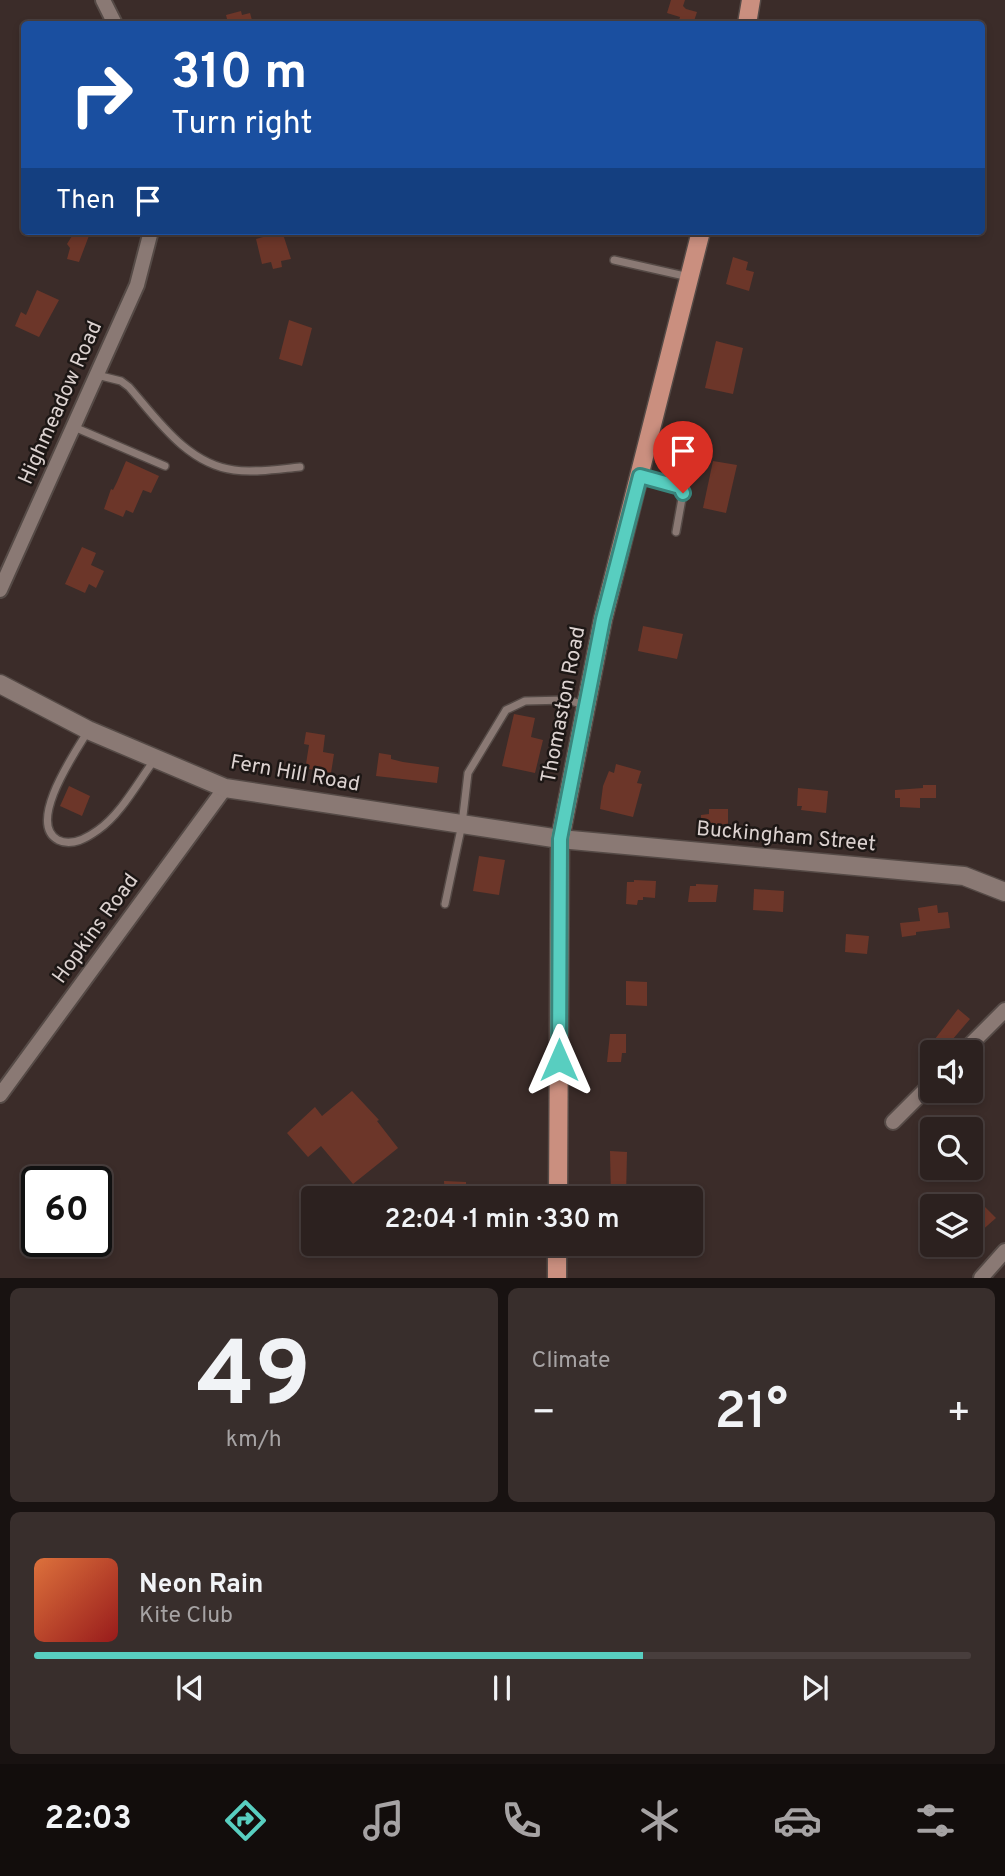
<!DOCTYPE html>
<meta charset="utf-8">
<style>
body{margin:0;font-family:Overpass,sans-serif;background:#382e2c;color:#f1f3f6;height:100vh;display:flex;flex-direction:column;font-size:26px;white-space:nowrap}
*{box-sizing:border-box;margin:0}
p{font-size:23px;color:#a6a3a4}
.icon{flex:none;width:38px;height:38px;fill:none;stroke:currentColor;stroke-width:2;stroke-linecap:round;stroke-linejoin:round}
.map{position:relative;height:1278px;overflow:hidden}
.drawer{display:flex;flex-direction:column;gap:10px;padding:10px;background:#181211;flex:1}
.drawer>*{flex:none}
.banner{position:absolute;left:21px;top:21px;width:964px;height:214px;border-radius:7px;box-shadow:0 4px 10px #0003,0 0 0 2px #483e3d;background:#1a4fa0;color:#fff;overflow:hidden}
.fabs{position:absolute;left:920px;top:1040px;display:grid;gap:14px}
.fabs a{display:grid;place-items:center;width:63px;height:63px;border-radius:7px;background:#2c211f;box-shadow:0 4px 10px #0003,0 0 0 2px #483e3d;font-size:35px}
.speed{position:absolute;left:21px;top:1166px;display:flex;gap:14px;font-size:35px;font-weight:700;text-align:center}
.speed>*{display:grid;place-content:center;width:91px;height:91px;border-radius:50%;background:#2c211f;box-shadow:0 4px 10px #0003,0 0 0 2px #483e3d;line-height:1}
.speed .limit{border:4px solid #111;border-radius:10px;background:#fff;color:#111}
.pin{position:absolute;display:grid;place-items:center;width:60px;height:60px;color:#fff;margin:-72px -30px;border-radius:50% 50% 50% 0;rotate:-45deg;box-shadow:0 0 7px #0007}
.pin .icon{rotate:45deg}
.me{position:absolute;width:77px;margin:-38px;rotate:0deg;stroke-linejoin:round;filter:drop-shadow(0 0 5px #0008)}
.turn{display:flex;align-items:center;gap:24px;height:147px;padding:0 35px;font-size:32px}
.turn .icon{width:91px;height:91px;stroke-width:2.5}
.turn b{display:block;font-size:49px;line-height:60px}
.then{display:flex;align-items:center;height:66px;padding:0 35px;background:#0003;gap:14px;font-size:26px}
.big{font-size:52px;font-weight:600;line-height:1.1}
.drawer .card{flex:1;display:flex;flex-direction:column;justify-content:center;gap:10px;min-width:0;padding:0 24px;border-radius:10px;background:#382e2c}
.drawer .dial{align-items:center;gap:0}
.dial b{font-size:91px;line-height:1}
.song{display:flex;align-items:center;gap:21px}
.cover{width:84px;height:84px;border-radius:10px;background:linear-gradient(135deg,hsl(20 70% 55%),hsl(0 70% 35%))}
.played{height:7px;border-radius:4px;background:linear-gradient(90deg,#58cec0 65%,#483e3d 65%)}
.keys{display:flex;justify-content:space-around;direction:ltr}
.heat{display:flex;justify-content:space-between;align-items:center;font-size:38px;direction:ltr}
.drawer .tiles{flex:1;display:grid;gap:10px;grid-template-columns:1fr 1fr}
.card:last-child{grid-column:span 2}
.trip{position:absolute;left:301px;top:1186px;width:402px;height:70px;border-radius:7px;background:#2c211f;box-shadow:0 4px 10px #0003,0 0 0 2px #483e3d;font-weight:600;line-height:70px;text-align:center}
.tab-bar{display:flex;height:112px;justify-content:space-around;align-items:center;background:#120d0c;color:#a6a3a4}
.tab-bar .icon{width:49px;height:49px}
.tab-bar .on{color:#58cec0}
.tab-bar b{font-size:32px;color:#f1f3f6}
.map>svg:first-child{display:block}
.building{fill:#6c3629}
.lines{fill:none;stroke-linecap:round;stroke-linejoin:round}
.service-casing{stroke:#554a46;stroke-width:10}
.minor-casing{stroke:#554a46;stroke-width:18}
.tertiary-casing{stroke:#554a46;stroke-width:21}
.secondary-casing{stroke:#554a46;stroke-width:21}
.primary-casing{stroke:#554a46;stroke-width:21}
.service{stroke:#8a7974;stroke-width:7}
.minor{stroke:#8a7974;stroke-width:14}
.tertiary{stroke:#8a7974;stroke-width:18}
.secondary{stroke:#8a7974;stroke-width:18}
.primary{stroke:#ca8f7f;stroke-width:18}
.route-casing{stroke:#39867d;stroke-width:18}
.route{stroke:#58cec0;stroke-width:12}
.labels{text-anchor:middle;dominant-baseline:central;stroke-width:5;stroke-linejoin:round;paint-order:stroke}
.street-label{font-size:21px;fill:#dcd2d0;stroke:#1d1715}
</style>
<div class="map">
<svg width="1005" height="1278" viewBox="0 0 1005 1278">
<rect width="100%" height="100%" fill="#3b2c29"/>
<g class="building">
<path d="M671 0H685L683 6 686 9 697 12 693 24H678L680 17 667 13Z"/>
<path d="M241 11 242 15 250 13 253 24H221L220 21 227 19 226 15Z"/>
<path d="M75 231 90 233 79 262 67 259 70 248 67 244Z"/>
<path d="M262 231H282L291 259 281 261 282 267 273 269 271 262 262 264 256 239 263 237Z"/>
<path d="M733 257 748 262 746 270 754 272 749 291 726 284Z"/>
<path d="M37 290 59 300 39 337 15 326 21 312 26 315Z"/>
<path d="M289 320 312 328 302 366 279 359Z"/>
<path d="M716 341 743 348 733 394 705 388Z"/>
<path d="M126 461 159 476 151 493 143 490 133 513 126 510 123 517 104 509 111 489 113 490 117 482Z"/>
<path d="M713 461 737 465 726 513 703 508Z"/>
<path d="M82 547 96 553 91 565 104 571 96 588 89 584 85 593 65 584Z"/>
<path d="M643 626 683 634 677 659 638 651Z"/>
<path d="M514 714 535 718 531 737 543 740 535 773 502 766Z"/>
<path d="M306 732 325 735 323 752 334 754 331 773 309 769 310 765 306 764 309 745 304 744Z"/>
<path d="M379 753 391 755V759L403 762 439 767 437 783 376 776Z"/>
<path d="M616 764 641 771 637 783 642 784 633 817 600 809 603 786 609 771 614 773Z"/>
<path d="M923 785H936V798H920V808L900 807V798H895V790L923 788Z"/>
<path d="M69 786 90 796 82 816 60 806Z"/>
<path d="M798 788 828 791 826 813 801 810 802 806H797Z"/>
<path d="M709 809H728V824H723V828L701 824V815L709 814Z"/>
<path d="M479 856 505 860 499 895 473 891Z"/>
<path d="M634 880 656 881 655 898 643 897V900H638L637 905 626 904 627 882H634Z"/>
<path d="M696 884 718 885 716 902H688L690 886H696Z"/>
<path d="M754 889 784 891 783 912 753 910Z"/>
<path d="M937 905 938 913 948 912 950 928 916 932V935L902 937 900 923 920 921 918 908Z"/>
<path d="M846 934 869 936 867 954 845 952Z"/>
<path d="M626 981 647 982V1006L626 1005Z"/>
<path d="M958 1009 970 1019 952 1040 955 1042 947 1052H925Z"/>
<path d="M610 1034H626V1053H622L621 1062H607Z"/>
<path d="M352 1091 379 1120 377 1121 398 1148 353 1184 321 1146 308 1157 287 1133 315 1107 322 1116Z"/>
<path d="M610 1151 627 1152 626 1197H611Z"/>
<path d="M96 1171 112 1183 96 1202Z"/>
<path d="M444 1181 466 1182V1199H445Z"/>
<path d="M985 1207 996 1218 971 1240V1220Z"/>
</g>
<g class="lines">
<defs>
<g id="service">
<path d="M614 260 689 277"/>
<path d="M97 375 121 381 129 387C157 419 187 464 234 470 255 473 279 469 300 467"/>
<path d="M74 427 165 466"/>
<path d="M641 476 680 487 683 493 676 532"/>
<path d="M88 731C76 751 26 823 58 840 72 847 87 838 98 830 121 814 138 782 155 759"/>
<path d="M445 904 462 824 468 773 506 710 525 701 566 700 587 705"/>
</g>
<g id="minor">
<path d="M103 0 115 24"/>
<path d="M0 590 137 285 151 231"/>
<path d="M963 1052 1005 1010"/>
<path d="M0 1095 225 788"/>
<path d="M893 1122 933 1082"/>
<path d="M981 1278 1005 1251"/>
</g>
<path id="tertiary" d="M0 684 88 730 225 788 560 839"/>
<path id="secondary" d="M560 839 964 876 1005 892"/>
<g id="primary">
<path d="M747 24 751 0"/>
<path d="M558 1199 560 839 603 619 701 231"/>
<path d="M557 1278V1244"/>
</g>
</defs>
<use href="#service" class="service-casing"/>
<use href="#minor" class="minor-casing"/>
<use href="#tertiary" class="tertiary-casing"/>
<use href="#secondary" class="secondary-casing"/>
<use href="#primary" class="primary-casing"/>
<use href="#service" class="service"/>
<use href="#minor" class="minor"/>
<use href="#tertiary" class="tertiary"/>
<use href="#secondary" class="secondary"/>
<use href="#primary" class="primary"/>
</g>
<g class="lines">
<defs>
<path id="route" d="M559 1060 560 839 603 619 640 476 680 487 683 493"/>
</defs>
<use href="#route" class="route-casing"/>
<use href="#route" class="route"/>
</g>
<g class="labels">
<g class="street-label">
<text transform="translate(61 403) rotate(-66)">Highmeadow Road</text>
<text transform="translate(564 705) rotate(-79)">Thomaston Road</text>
<text transform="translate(295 774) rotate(10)">Fern Hill Road</text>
<text transform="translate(786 837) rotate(5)">Buckingham Street</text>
<text transform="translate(96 929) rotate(-54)">Hopkins Road</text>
</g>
</g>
</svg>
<div class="fabs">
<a><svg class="icon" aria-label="sound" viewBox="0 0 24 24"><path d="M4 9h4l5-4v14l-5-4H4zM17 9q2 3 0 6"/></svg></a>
<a><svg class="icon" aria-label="search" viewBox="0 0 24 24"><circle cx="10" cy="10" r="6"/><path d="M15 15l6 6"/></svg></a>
<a><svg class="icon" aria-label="layers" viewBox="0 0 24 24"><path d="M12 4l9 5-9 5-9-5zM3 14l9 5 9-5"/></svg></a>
</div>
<div class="speed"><div class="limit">60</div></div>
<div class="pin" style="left:683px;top:493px;background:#d93025"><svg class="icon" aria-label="arrive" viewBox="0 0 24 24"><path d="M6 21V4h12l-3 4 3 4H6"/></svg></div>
<svg class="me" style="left:559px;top:1060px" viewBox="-20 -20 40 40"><path d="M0-17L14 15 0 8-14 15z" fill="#58cec0" stroke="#fff" stroke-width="4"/></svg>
<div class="trip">22:04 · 1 min · 330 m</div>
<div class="banner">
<div class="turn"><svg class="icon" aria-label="right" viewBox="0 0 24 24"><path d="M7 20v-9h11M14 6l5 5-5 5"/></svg><div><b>310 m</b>Turn right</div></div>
<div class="then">Then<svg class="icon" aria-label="arrive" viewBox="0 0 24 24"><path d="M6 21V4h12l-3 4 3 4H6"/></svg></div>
</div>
</div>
<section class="drawer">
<div class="tiles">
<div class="card dial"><b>49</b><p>km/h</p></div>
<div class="card"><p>Climate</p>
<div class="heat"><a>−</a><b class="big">21°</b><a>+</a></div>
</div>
<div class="card">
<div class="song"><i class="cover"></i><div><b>Neon Rain</b><p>Kite Club</p></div></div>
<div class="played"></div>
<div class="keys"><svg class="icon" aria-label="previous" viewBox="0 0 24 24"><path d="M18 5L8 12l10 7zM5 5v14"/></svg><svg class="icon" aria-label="pause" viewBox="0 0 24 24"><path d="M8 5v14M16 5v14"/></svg><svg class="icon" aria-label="next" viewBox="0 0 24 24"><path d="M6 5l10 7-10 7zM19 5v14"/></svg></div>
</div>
</div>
</section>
<nav class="tab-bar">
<b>22:03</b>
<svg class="icon on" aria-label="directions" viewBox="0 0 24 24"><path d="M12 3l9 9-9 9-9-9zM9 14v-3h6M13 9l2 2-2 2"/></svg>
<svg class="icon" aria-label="music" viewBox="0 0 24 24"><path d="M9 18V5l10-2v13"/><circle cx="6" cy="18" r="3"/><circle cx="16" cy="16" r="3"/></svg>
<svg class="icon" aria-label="phone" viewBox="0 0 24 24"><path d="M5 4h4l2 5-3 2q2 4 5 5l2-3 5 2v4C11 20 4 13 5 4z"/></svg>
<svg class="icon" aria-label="climate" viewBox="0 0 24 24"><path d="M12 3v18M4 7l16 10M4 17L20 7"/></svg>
<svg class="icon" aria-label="car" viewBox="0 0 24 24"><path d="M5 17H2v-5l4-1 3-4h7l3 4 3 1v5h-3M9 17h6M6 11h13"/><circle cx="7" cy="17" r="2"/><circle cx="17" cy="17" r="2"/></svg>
<svg class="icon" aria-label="filters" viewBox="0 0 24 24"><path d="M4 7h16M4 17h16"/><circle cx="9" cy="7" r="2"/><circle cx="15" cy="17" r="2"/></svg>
</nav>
